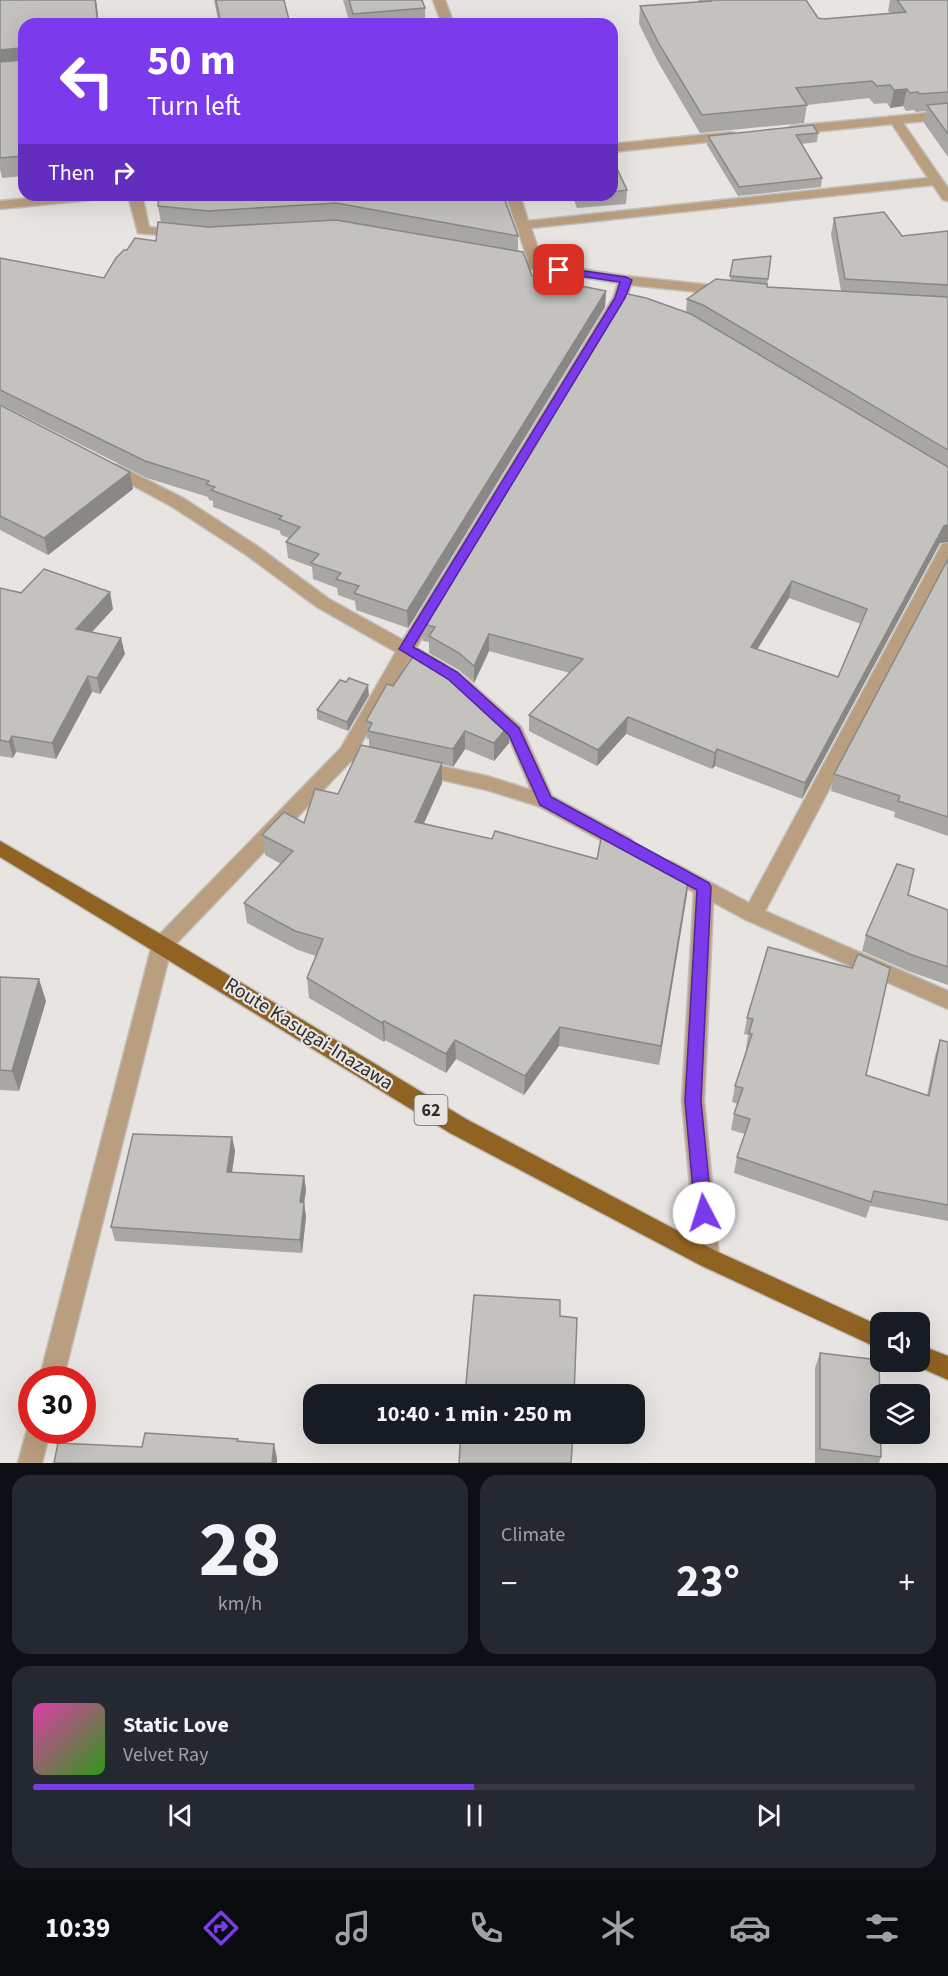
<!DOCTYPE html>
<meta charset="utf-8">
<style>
body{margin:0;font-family:"Source Sans 3",sans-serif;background:#242831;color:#f1f3f6;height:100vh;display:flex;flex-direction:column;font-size:22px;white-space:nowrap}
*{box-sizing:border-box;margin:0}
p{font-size:20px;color:#9ea1a6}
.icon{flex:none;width:33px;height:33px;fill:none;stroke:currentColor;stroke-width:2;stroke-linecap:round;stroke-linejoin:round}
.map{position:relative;height:1463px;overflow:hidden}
.sheet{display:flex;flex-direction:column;gap:12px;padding:12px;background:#0d0f14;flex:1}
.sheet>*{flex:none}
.banner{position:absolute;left:18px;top:18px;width:600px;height:183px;border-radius:18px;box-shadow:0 6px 24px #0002;background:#7c3aed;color:#fff;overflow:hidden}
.fabs{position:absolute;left:870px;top:1312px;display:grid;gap:12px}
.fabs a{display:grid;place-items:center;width:60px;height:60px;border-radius:12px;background:#171b24;box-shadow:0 6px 24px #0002;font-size:30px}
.speed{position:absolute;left:18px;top:1366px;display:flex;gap:12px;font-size:30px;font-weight:700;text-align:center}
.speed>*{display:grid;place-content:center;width:78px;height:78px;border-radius:50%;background:#171b24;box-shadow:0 6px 24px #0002;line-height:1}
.speed .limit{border:9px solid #d22;background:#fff;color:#111}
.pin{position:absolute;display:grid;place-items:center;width:51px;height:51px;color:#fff;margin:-26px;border-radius:12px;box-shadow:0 3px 9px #0006}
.me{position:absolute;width:66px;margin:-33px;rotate:355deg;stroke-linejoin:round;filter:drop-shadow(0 0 4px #0008)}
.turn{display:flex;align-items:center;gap:21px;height:126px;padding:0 30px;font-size:27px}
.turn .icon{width:78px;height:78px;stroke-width:2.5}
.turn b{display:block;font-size:42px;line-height:51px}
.then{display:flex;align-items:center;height:57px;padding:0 30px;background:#0003;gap:12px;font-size:22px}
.big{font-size:45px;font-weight:700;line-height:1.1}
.sheet .card{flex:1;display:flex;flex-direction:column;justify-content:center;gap:9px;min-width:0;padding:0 21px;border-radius:18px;background:#242831}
.sheet .dial{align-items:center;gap:0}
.dial b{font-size:78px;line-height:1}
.song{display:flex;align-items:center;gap:18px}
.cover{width:72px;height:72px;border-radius:9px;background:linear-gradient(135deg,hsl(320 70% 55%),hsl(110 70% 35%))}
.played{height:6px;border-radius:3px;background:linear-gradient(90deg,#7c3aed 50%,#363941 50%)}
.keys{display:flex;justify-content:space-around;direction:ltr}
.heat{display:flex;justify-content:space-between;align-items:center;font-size:33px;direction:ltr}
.sheet .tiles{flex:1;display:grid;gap:12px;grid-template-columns:1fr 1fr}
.card:last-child{grid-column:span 2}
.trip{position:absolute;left:303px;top:1384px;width:342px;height:60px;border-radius:18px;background:#171b24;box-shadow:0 6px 24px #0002;font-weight:700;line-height:60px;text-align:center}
.tabs{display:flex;height:96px;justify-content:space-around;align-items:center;background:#090b0e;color:#9ea1a6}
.tabs .icon{width:42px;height:42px}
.tabs .active{color:#7c3aed}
.tabs b{font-size:27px;color:#f1f3f6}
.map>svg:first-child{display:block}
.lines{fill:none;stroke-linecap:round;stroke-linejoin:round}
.street-casing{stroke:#c2bfbd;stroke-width:3}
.primary-casing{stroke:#c2bfbd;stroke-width:3}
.street{fill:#b99f80;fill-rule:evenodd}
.primary{fill:#916323;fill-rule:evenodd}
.wall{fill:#a9a7a4;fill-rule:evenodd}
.shaded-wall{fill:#898886}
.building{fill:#c4c2bf;stroke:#898886;stroke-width:1.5;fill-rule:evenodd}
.route{fill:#7c3aed;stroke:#51269a;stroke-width:1.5}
.labels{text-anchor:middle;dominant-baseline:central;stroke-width:4.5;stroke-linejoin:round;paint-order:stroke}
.shield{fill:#e7e4e1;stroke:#656362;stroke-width:1.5}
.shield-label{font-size:18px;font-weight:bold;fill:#2d2c2b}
.street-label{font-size:20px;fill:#2d2c2b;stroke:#e7e4e1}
</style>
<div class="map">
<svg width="948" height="1463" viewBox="0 0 948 1463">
<rect width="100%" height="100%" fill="#e7e4e1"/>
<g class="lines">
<defs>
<g id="street">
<path d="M433 0H445L454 24H442Z"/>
<path d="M948 111V119L903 123 948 188V201L943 200 933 185 531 228 543 263 626 276 728 287 735 291 728 295 631 285 627 298 416 648 458 672 521 727 552 796 631 839 634 844 631 849 624 851 617 849 538 806 487 790 412 773 409 768 412 763 418 761 487 776 531 790 508 736 446 680 409 659 358 749 385 755 388 760 385 765 379 767 351 761 171 949 63 1380H39L152 945 155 939 341 748 396 652 317 607 245 554 171 506 106 471 104 468 106 465H118L183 498 257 546 329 599 403 640 613 298 618 283 501 264 499 261 501 258 528 260 506 195H520L528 221 928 178 892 124 792 134 786 130 792 126Z"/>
<path d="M731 132 735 133 737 136 735 139 612 152V144Z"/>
<path d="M61 195H107L100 199 0 209V201Z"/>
<path d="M128 195H142L149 227 186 231 188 234 186 237 138 233Z"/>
<path d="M948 543V563L765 911 948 991V1009L746 920 713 902 704 1101 719 1258 716 1265 708 1269 700 1265 697 1258 682 1101 694 892 662 874 659 869 662 864 669 861 676 864 749 903 940 548 942 544Z"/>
<path d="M29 1422H32V1431H50L42 1463H18Z"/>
</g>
<g id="primary">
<path d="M0 841 169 939 466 1119 716 1251 880 1326V1349L700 1265 450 1133 0 857Z"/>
<path d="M920 1345 948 1356V1380L912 1364 911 1362H920Z"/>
</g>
</defs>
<use href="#street" class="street-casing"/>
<use href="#primary" class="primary-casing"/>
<use href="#street" class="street"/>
<use href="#primary" class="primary"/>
</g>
<g class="wall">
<path d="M0 0H96L99 24H24V176L2 178 0 169Z"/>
<path d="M214 0H284L290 24H219Z"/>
<path d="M343 0H422L425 8V24H350Z"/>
<path d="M698 0H806L818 18 824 19 890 13 888 11 890 0H948V157L924 123 926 111 916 112 914 110 906 111 903 106 890 108 887 103 874 104 869 98 807 105 804 123 700 133 658 62 639 24 640 6 699 2Z"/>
<path d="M818 133 817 142 801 144 822 178 821 187 738 196 707 145 708 136Z"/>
<path d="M612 158 627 190 626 204 577 208 572 195H612Z"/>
<path d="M503 195 518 236V252L532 276 606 291 605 307 408 628 356 610 355 601 338 595 337 588 313 579 312 567 288 558 286 542 289 538 281 535 280 531 213 507V501L209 500 208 497 147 478 0 404V258L104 278 127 250 156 241 161 223 158 206Z"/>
<path d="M834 218 902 236 948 231V542L940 543 802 799 715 766 712 769 626 734 597 766 529 731V715L570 673 489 651 474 683 459 670 429 653V642L423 641V624L686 313 687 299 730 281 733 260 771 256 767 287 841 291 831 234ZM789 598 861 624 838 677 757 650Z"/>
<path d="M0 405 130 472 133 489 48 555 0 530Z"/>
<path d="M948 559V836L894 817 895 812 831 791 834 774Z"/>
<path d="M0 588 113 609 92 632 125 654 100 694 92 692 56 759 16 752 13 758 0 756Z"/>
<path d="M465 682V691L509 725V743L494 761 465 749 453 767 442 764V783L424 823 492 839 597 859 689 875 659 1065 559 1046 524 1095 456 1059 446 1073 385 1040 384 1042 309 998 307 978 316 956 298 950 247 923 244 903 281 864 265 855 262 835 304 823 338 794 369 747V739H367L366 721 393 686Z"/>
<path d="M369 695 348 731 317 719V710Z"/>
<path d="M908 895 948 910V985L908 971 862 951 866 935Z"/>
<path d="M768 947 866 1075 927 1095 935 1056 940 1040 948 1042V1221L870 1206 866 1218 734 1173 737 1157 745 1134 731 1130 734 1114 738 1104 732 1102 735 1086 747 1049H746L748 1035 744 1034 747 1018Z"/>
<path d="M0 977 46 1001 19 1091 0 1090Z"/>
<path d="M232 1137 235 1151 232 1172 304 1176 306 1190 304 1203 306 1217 302 1253 115 1241 111 1227Z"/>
<path d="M820 1353 881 1457 879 1463H815V1368Z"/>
</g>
<g class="shaded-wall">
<path d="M95 0H96L99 24H98Z"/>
<path d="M20 48 24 67 0 69V50Z"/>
<path d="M907 89 903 106 890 108 894 90Z"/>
<path d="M606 291 605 307 408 628 407 611Z"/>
<path d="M130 472 133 489 48 555 44 538Z"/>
<path d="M948 525V542L940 543 802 799 805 783 944 526Z"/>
<path d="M792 581 789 598 748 664 751 647Z"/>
<path d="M110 592 113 609 80 645 76 629Z"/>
<path d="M489 634V651L474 683V666Z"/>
<path d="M121 638 125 654 100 694 97 678Z"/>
<path d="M88 676 92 692 56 759 52 743Z"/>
<path d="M368 685 369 695 348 731 347 722Z"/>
<path d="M628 717 626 734 597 766 598 750Z"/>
<path d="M509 725V743L494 761V743Z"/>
<path d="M465 731V749L453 767V749Z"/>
<path d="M12 736 16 752 13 758 9 742Z"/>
<path d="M717 749 715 766 712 769 715 753Z"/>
<path d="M442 763V783L416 841 415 822Z"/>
<path d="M689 875 687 895 659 1065 661 1046Z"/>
<path d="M39 979 46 1001 19 1091 12 1071Z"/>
<path d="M384 1021 385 1040 384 1042 382 1023Z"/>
<path d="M560 1027 559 1046 524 1095 525 1076Z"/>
<path d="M455 1040 456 1059 446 1073V1054Z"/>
<path d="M232 1137 235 1151 230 1186 227 1172Z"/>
<path d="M304 1176 306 1190 302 1216 300 1202Z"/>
<path d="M304 1203 306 1217 302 1253 300 1240Z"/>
<path d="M274 1444 277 1458V1463H272Z"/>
</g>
<g class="building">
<path d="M0 0H95L98 24H24V156L0 158V62L21 60 23 58V50L20 48 0 50Z"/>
<path d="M216 0H284L290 24H221Z"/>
<path d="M349 0H422L425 8 353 14Z"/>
<path d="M710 0H806L818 18 824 19 906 12 897 0H948V92L919 94 918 92 910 93 907 89 894 90 890 85 877 86 872 81 796 88 807 105 702 115 659 44 640 6 711 1Z"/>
<path d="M948 103V134L927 105Z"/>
<path d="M813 125 818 133 796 135 822 178 739 187 708 136Z"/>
<path d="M612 158 627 190 612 192Z"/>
<path d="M159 195H503L518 236 336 203 208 211 158 206Z"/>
<path d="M884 212 902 236 948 231V285L845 279 834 218Z"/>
<path d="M336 220 523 252 532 276 606 291 407 611 354 593 359 586 336 579 341 573 311 563 319 554 286 542 300 527 279 519 282 516 211 490 215 487 206 484 209 481 145 461 0 390V258L104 278 116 258 124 250H127L135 238 156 241 158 222 208 227Z"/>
<path d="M771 256 768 279 730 276 733 260Z"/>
<path d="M716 279 767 284V287L948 297V450L703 305 687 299Z"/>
<path d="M623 293 646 298 691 314 948 467V525L944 526 805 783 717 749 715 753 628 717 598 750 529 715 583 659 489 634 474 666 459 653 429 636 435 627 423 624ZM792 581 867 609 838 677 751 647Z"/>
<path d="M0 405 130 472 44 538 0 516Z"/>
<path d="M948 559V817L898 801 900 796 834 774Z"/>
<path d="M44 569 110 592 76 629 121 638 97 678 88 676 52 743 12 736 9 742 0 740V588L21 593Z"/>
<path d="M418 649 444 664 465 682 461 689 480 695 506 719 509 725 494 743 465 731 453 749 368 731 372 723 366 721 387 684 393 686Z"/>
<path d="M349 678 368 685 347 722 317 710 340 680 346 682Z"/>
<path d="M361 745 442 763 415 822 492 839 495 831 597 859 603 829 689 875 661 1046 560 1027 525 1076 455 1040 446 1054 384 1021 382 1023 307 978 323 939 295 931 244 903 293 851 262 835 284 812 304 823 315 789 338 794Z"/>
<path d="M897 864 914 869 908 895 948 910V967L912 955 866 935Z"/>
<path d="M768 947 852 968 858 954 890 968 866 1075 929 1096 940 1040 948 1042V1205L874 1191 871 1202 737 1157 750 1119 734 1114 743 1088 735 1086 752 1034 749 1033 753 1019 747 1018Z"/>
<path d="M0 977 39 979 12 1071 0 1070Z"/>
<path d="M133 1134 232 1137 227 1172 304 1176 300 1202 304 1203 300 1240 111 1227Z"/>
<path d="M474 1295 560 1300V1316L577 1318 574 1395H465Z"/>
<path d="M820 1353 879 1360 881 1457 820 1449Z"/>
<path d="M145 1433 238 1439 237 1441 274 1444 272 1463H54L58 1443 142 1447Z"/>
<path d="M461 1434H573L571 1463H459Z"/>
</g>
<path class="route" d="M556 267 626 277 632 280 625 298 413 647 457 672 519 728 551 797 709 883 711 887 701 1101 712 1213 710 1218 704 1221 698 1218 695 1213 685 1101 697 890 540 805 509 735 448 679 399 649 615 298 620 282 559 273 556 272Z"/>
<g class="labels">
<rect class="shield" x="414.5" y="1095" width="33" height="30" rx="4.5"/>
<g class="shield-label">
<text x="431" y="1110">62</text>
</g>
<g class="street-label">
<text transform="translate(309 1034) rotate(32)">Route Kasugai-Inazawa</text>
</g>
</g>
</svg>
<div class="fabs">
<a><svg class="icon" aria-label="sound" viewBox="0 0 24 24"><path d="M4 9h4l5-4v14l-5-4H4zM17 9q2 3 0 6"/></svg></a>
<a><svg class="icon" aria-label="layers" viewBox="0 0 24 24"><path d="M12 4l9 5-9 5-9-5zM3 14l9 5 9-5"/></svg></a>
</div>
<div class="speed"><div class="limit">30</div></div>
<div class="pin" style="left:559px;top:270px;background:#d93025"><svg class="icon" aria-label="arrive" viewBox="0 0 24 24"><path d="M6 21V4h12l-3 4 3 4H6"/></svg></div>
<svg class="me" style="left:704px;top:1213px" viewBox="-20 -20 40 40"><circle r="19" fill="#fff"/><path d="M0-13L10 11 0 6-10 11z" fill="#7c3aed"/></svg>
<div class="trip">10:40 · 1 min · 250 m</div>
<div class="banner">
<div class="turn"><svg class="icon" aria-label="left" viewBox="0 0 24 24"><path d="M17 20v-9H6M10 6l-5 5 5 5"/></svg><div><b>50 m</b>Turn left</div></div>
<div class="then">Then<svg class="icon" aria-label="right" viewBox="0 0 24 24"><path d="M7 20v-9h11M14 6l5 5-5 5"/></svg></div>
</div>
</div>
<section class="sheet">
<div class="tiles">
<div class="card dial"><b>28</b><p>km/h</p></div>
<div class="card"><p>Climate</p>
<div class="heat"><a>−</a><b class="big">23°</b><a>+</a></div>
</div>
<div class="card">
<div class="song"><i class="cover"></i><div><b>Static Love</b><p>Velvet Ray</p></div></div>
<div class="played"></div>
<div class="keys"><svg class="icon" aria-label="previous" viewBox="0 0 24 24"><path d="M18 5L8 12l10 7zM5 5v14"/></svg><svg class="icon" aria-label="pause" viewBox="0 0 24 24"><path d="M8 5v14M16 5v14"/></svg><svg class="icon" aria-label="next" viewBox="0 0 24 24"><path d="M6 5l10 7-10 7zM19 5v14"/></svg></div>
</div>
</div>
</section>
<nav class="tabs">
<b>10:39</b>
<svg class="icon active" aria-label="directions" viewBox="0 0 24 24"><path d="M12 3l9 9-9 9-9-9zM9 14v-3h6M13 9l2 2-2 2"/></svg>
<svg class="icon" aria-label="music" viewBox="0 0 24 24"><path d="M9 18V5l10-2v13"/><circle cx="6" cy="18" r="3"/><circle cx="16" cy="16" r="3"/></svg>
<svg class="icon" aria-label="phone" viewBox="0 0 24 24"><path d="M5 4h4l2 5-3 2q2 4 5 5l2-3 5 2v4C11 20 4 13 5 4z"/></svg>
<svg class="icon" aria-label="climate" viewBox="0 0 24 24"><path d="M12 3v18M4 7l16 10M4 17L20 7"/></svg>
<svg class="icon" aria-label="car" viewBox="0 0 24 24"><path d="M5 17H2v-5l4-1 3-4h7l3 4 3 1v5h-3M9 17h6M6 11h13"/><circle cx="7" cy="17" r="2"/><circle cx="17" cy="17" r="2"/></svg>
<svg class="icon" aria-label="filters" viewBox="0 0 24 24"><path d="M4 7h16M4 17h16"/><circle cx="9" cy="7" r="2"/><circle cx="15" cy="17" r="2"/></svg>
</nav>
